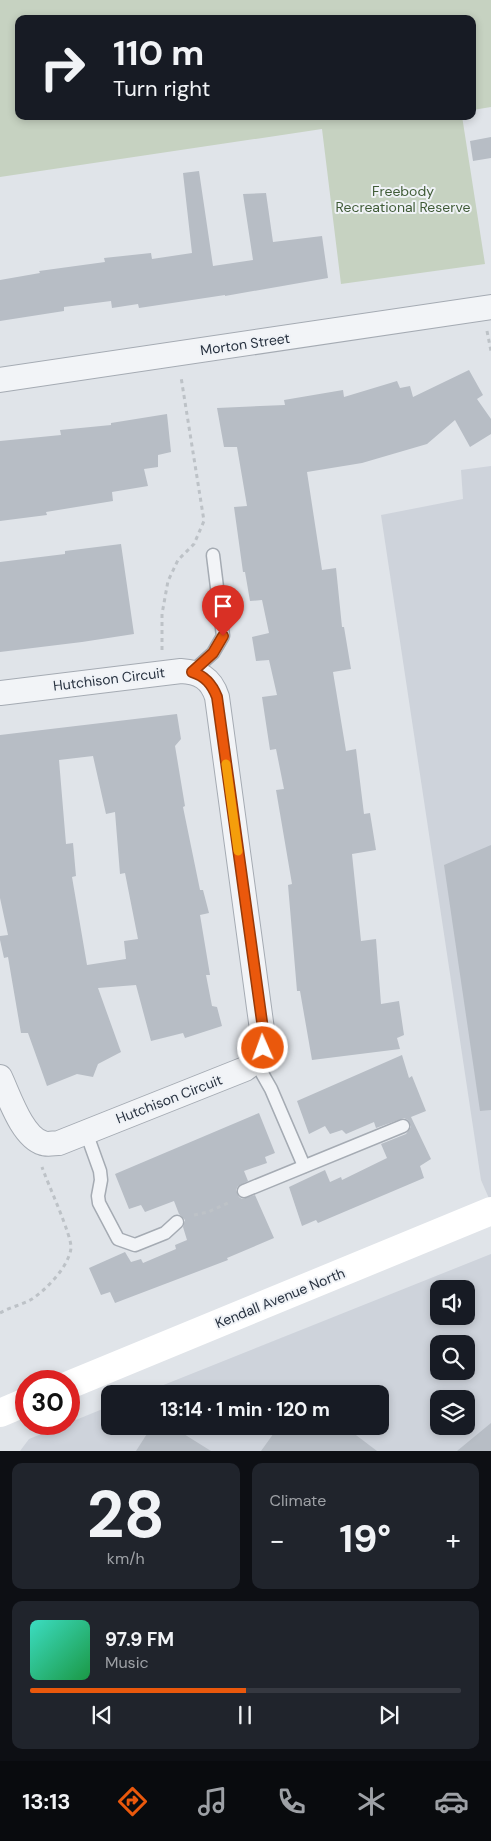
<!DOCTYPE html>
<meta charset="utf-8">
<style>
body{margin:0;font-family:"DM Sans",sans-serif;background:#20242c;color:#f1f3f6;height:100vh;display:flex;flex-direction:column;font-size:19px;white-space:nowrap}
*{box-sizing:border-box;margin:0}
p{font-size:16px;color:#9ea1a6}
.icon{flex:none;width:28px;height:28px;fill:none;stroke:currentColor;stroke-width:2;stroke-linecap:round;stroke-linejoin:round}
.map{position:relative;height:1451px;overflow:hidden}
.panel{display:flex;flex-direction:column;gap:12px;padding:12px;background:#0d0f14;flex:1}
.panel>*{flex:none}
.guide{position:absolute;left:15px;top:15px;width:461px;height:105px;border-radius:10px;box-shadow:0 2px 8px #0003;background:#171b24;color:#f1f3f6;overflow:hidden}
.buttons{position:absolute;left:430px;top:1280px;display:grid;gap:10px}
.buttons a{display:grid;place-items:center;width:45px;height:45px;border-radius:10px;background:#171b24;box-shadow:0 2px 8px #0003;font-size:25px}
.speed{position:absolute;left:15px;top:1370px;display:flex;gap:10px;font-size:25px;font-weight:700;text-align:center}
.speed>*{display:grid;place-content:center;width:65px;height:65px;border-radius:50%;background:#171b24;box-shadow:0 2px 8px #0003;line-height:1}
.speed .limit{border:8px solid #d22;background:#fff;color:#111}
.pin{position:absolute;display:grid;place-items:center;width:42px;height:42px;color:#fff;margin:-51px -21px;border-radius:50% 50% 50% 0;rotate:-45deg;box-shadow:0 0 5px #0007}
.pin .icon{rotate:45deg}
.me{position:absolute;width:55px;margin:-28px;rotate:358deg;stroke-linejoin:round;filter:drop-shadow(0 0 4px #0008)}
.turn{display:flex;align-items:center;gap:18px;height:105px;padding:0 15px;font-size:22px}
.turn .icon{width:65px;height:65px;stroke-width:2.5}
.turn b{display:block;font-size:35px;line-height:42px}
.big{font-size:38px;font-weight:700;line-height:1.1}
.panel .widget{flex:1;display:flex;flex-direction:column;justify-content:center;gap:8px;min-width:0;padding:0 18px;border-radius:10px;background:#20242c}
.panel .dial{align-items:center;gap:0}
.dial b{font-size:65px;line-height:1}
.song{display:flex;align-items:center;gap:15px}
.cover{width:60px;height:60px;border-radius:8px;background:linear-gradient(135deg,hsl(170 70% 55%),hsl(140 70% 35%))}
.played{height:5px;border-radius:2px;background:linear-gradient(90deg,#ea580c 50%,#363941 50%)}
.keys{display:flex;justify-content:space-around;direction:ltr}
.heat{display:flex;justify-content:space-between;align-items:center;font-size:28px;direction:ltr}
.panel .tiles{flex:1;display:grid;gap:12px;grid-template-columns:1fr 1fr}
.widget:last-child{grid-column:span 2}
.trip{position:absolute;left:101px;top:1385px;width:288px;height:50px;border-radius:10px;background:#171b24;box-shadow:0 2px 8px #0003;font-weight:700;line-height:50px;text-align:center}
.tab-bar{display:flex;height:80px;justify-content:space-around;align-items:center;background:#090b0e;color:#9ea1a6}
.tab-bar .icon{width:35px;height:35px}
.tab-bar .on{color:#ea580c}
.tab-bar b{font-size:22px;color:#f1f3f6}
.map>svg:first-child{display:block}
.built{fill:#ced3db;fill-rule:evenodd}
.green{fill:#c6d2c1}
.building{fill:#b7bdc5;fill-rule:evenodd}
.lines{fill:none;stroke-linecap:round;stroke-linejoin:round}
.lane-casing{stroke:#a5abb3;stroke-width:15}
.street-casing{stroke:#a5abb3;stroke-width:26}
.path{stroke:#bdc2c7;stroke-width:3;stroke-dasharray:4 4;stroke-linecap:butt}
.lane{stroke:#f2f4f7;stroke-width:12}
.street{stroke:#f2f4f7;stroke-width:24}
.secondary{stroke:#fff;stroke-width:28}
.route-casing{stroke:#983908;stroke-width:12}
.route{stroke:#ea580c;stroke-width:9}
.slow{stroke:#f59e0b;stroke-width:9}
.labels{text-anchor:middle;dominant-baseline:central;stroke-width:4;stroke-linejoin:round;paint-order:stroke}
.park-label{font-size:14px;fill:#3f5b36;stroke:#eff2f6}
.street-label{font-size:14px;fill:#283240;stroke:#eff2f6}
</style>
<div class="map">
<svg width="491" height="1451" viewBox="0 0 491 1451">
<rect width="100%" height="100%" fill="#e0e4e9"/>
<g class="built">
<path d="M491 466V1203L481 1180 381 515 463 499 461 470Z"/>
<path d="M491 1254V1451H20L29 1439 110 1406V1426H380V1394H141ZM439 1289H466V1316H439ZM439 1344H466V1371H439ZM439 1399H466V1426H439Z"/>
</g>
<path class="green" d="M0 0H491V107L473 110 472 19H19V116H462L485 264 341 284 322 129 0 177Z"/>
<g class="building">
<path d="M491 137V158L473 161 470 141Z"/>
<path d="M199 171 213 266 253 260 243 194 266 193 273 242 322 236 328 278 225 296V295L139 308 138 304 112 308 111 301 64 307V311L0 321V280L40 273 39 271 105 262 104 258 151 253 152 259 192 253 183 173Z"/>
<path d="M469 370 483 395 477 399 491 419V434L470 447 455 420 427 444 362 463 307 472 322 570 336 568 342 627H344L351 669 333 672 346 751 356 749 364 814 370 813 376 850 352 854 361 941 376 939 381 1004 399 1001 404 1035 397 1038 400 1049 312 1060 300 991H297L288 885 292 884 276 790 284 789 276 749 270 750 262 697 277 695 269 660 256 661 252 637 269 633 262 600 250 601 245 572H243L234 507 247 506 237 447H224L217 408 285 405 284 400 343 390 344 397 397 381 400 388 410 386 413 397Z"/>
<path d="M167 414 171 452 158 455V467L144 469 148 486 112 492 113 501 46 512 47 515 0 521V441L61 435 60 430 111 425V423Z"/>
<path d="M121 544 134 634 82 642 0 652V562L65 554V551Z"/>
<path d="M177 714 181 739 175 746 185 806 183 807 200 890H203L209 913 200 915 210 975H206L212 1006 217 1007 222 1026 185 1038 183 1033 151 1041 136 985 98 988 121 1052 98 1064 93 1077 77 1074 47 1086 28 1033H21L8 957 4 958 0 940V936L8 935 0 898V735ZM93 756 106 814 115 812 120 874 125 873 138 939 124 941 126 959 87 965 72 877 76 876 73 843 66 844 59 760Z"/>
<path d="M491 845V1110L480 1111 444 865Z"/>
<path d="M402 1055 409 1078 412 1076 426 1111 411 1117 431 1159 420 1166 424 1178 318 1223 316 1220 302 1226 289 1187 325 1170 330 1182 341 1177 342 1180 387 1158 381 1144 406 1134 411 1127 408 1120 404 1118 376 1128 374 1122 346 1134 342 1130 330 1134 325 1126 309 1134 297 1101Z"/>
<path d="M259 1113 275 1153 265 1157 267 1163 244 1171 248 1181 238 1186 236 1190 239 1197 242 1199 255 1195 274 1238 227 1258 228 1260 115 1303 110 1292 101 1295 89 1268 125 1252 131 1262 141 1259 143 1263 176 1249 175 1245 187 1240 183 1227 185 1220 179 1214 174 1201 145 1212 141 1205 129 1209 115 1174Z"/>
<path d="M491 1423V1451H457Z"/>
<path d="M152 1426H171L211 1451H136Z"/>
<path d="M279 1426H344L377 1451H261Z"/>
</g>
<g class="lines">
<defs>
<g id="lane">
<path d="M192 672 213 653 223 636 213 555"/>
<path d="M255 1061 271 1089 304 1166"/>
<path d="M86 1132 100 1171 101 1180 98 1196 99 1203 118 1239 135 1245 165 1233 177 1222"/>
<path d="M244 1191 403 1126"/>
</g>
<g id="street">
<path d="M0 380 491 307"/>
<path d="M0 693 181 671C199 672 211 678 217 697L263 1037C263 1051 257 1061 245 1069L59 1143C54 1143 47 1145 43 1143 22 1137 9 1096 0 1077"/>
</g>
</defs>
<use href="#lane" class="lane-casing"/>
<use href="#street" class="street-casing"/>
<g class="path">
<path d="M487 331 491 351"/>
<path d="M162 650V614L168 581 178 560 194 544 204 521 181 377"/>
<path d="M194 1215 208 1212 230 1202"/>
<path d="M0 1313C10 1307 22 1305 32 1299 47 1289 69 1266 71 1248 72 1236 47 1182 42 1167"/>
</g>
<use href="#lane" class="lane"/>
<use href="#street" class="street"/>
<g class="secondary">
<path d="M69 1385 491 1211"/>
<path d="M0 1413 26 1402"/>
</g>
</g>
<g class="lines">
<defs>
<path id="route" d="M223 636 213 653 192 672C205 676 212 684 217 697L263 1029V1048"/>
</defs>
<use href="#route" class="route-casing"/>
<use href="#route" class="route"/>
<path class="slow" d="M226 764 238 851"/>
</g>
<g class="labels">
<g class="park-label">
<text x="403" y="191">Freebody<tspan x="403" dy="16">Recreational Reserve</tspan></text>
</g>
<g class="street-label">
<text transform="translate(245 344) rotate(-8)">Morton Street</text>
<text transform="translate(109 679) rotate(-7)">Hutchison Circuit</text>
<text transform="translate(169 1099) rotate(-21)">Hutchison Circuit</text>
<text transform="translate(280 1298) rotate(-22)">Kendall Avenue North</text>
</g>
</g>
</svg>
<div class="buttons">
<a><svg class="icon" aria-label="sound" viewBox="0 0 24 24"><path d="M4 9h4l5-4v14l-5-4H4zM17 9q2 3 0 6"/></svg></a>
<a><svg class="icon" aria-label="search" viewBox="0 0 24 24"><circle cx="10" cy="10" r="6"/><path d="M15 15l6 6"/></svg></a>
<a><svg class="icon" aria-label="layers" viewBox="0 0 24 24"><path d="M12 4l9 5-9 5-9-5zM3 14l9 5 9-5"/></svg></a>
</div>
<div class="speed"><div class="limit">30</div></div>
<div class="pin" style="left:223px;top:636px;background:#d93025"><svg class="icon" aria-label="arrive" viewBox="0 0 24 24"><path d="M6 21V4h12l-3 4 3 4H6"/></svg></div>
<svg class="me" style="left:263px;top:1048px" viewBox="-20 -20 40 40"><circle r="17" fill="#ea580c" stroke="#fff" stroke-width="3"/><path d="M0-11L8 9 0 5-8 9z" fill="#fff"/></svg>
<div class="trip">13:14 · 1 min · 120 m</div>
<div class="guide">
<div class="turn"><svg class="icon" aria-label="right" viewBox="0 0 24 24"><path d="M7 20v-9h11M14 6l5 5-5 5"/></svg><div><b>110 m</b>Turn right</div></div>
</div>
</div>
<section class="panel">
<div class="tiles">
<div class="widget dial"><b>28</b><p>km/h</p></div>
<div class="widget"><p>Climate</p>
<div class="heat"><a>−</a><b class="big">19°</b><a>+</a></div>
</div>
<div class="widget">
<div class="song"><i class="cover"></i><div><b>97.9 FM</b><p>Music</p></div></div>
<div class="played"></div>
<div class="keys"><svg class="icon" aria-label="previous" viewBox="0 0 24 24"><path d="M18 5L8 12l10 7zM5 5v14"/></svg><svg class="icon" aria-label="pause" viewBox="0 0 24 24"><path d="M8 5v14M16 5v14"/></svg><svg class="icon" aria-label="next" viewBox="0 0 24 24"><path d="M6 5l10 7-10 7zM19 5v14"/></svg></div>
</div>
</div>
</section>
<nav class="tab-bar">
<b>13:13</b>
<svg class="icon on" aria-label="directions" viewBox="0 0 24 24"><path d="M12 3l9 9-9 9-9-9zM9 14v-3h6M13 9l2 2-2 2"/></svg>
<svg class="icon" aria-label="music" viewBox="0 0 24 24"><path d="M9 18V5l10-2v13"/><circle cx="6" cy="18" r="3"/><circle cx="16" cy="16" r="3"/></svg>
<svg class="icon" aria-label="phone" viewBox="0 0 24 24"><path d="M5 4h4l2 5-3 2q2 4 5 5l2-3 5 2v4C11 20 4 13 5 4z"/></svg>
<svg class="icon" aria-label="climate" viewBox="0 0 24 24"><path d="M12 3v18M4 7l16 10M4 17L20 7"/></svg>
<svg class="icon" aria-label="car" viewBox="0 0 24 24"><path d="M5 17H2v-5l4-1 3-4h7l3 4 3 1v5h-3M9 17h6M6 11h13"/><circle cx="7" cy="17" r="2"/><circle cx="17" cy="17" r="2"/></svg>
</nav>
